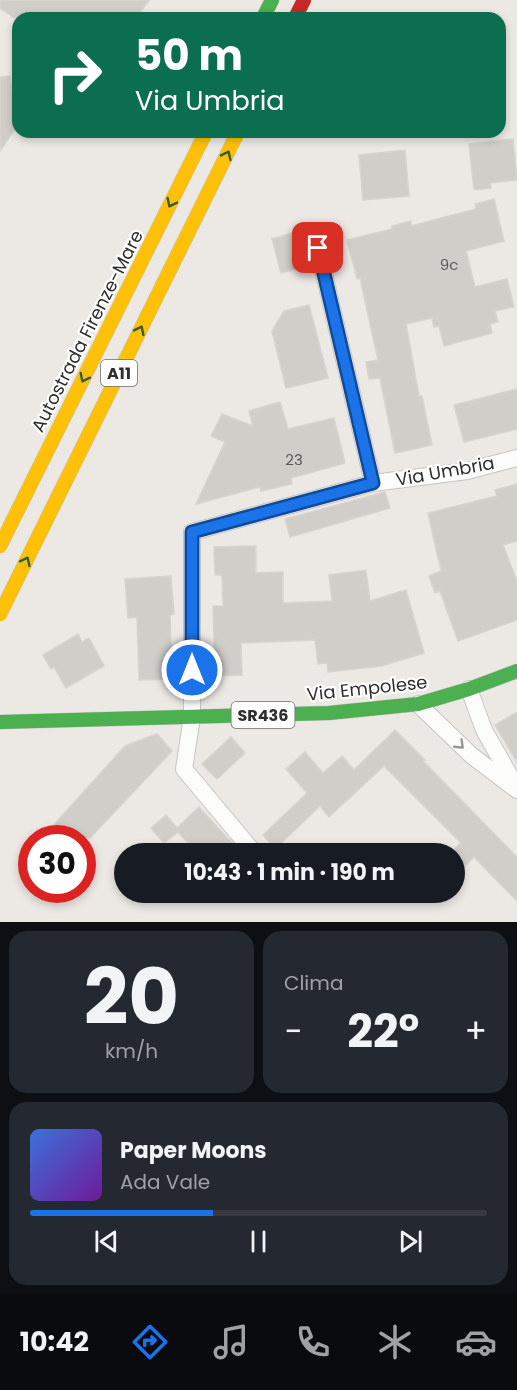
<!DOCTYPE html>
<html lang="it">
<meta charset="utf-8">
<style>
body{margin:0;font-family:Poppins,sans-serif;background:#242831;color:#f1f3f6;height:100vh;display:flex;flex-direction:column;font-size:22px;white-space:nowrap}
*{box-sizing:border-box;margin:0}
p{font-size:20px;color:#9ea1a6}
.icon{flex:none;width:33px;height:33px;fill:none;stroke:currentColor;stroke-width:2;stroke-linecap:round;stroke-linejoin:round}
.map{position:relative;height:922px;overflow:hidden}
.side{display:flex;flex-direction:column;gap:9px;padding:9px;background:#0d0f14;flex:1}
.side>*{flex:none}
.banner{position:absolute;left:12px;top:12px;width:494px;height:126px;border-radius:18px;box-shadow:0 3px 9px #0003;background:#0b6e4f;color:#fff;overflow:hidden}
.speed{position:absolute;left:18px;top:825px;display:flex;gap:12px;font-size:30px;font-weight:700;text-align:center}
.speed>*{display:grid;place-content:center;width:78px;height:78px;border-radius:50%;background:#171b24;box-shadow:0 3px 9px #0003;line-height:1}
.speed .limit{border:9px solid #d22;background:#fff;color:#111}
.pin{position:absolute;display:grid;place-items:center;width:51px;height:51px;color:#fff;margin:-26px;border-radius:12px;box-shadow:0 3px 9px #0006}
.me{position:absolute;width:66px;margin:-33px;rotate:0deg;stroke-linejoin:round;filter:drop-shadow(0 0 4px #0008)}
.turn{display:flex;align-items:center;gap:21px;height:126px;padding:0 24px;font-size:27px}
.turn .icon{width:78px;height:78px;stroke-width:2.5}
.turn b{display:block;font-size:42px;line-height:51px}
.big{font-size:45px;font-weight:700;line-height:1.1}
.side .tile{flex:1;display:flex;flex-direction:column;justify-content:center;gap:9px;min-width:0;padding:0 21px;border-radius:18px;background:#242831}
.side .dial{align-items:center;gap:0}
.dial b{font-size:78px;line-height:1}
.song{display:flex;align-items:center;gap:18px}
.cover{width:72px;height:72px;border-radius:9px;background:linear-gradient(135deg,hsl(220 70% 55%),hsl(280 70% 35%))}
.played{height:6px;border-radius:3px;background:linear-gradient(90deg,#1a73e8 40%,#363941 40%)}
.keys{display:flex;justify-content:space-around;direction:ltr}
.heat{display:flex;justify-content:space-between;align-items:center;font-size:33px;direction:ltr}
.side .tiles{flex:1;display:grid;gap:9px;grid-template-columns:1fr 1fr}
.tile:last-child{grid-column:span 2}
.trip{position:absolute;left:114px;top:843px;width:351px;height:60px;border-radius:30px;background:#171b24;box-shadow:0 3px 9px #0003;font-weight:700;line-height:60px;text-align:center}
.menu{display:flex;height:96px;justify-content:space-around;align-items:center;background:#090b0e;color:#9ea1a6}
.menu .icon{width:42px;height:42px}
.menu .active{color:#1a73e8}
.menu b{font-size:27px;color:#f1f3f6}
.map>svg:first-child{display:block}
.building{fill:#d1ceca;stroke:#d7d4d0;stroke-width:1.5}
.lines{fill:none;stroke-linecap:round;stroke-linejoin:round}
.street-casing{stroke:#c6c5c5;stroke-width:18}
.fast-casing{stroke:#c6c5c4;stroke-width:15}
.slow-casing{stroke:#c6c5c4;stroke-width:15}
.jam-casing{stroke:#c6c5c4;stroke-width:15}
.street{stroke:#fcfcfb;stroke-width:16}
.fast{stroke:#4caf50;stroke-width:14}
.slow{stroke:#ffc107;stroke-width:14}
.jam{stroke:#c62828;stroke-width:14}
.oneway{stroke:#385b3a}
.oneway2{stroke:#959594}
.route-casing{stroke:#114b97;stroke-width:15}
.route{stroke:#1a73e8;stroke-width:10}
.labels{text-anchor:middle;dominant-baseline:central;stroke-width:4.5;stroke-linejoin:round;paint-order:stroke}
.number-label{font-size:15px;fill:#585857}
.shield{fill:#fff;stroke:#6d6d6d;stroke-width:1.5}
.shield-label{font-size:16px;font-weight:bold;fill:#2e2e2e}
.street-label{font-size:18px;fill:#2e2e2e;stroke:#fff}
</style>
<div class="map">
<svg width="517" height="922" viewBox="0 0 517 922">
<rect width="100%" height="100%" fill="#ece8e4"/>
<g class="building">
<path d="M0 0H149L136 18H14L0 8Z"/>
<path d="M10 76 17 126 0 151V77Z"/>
<path d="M513 139 517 180 490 183 491 188 474 190 469 144Z"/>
<path d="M405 150 409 196 363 200 359 155Z"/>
<path d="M494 199 504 241 466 251 475 287 507 279 514 307 495 311 498 322 490 324 492 333 444 346 439 326 434 327 432 318 406 324 419 396H422L432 445 395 453 380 378 369 379 366 362 378 360 360 278 357 279 347 240 392 229V226L411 221V226L476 209 475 204Z"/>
<path d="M292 233 301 268 281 273 272 239Z"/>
<path d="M309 305 328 378 286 388 272 331 284 311Z"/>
<path d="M517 389V429L464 442 454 405Z"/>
<path d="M280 402 288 429 334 418 345 463 291 478 292 484 261 491 260 487 196 504 225 442 211 436 222 414 253 426 249 411Z"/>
<path d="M517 484V541L503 545 517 581V620L458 641 440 591 435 593 429 576 441 571 428 513 497 496 495 490Z"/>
<path d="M385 492 390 508 290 537 285 519Z"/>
<path d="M256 546V573L283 572V603L332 601 329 575 366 570 370 601 406 590 424 653 382 666 328 672 327 663 318 664 315 640 241 643 242 675 215 676 213 606H223L222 575H215L214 547Z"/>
<path d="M171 576 174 614 170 615 172 679 139 680 137 617 128 618 125 579Z"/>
<path d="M78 634 82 642 89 638 104 666 66 688 54 667 51 669 43 655Z"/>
<path d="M517 712V762L495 725Z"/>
<path d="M395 730 425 760 423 761 517 857V901L474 857 454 877V849L461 843 384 766 329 817 320 806 275 849 263 835 307 793 286 769 305 752 323 773 342 756 354 770Z"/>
<path d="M157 734 172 751 90 838H42L125 746Z"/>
<path d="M231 737 245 753 217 779 202 764Z"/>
<path d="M199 807 232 843 241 854H198L178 832 164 843 151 828 166 815 177 828Z"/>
</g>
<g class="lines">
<defs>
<g id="street">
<path d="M318 248 373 483"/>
<path d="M469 689 484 730 515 785"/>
<path d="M418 704 471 755 517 790"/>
<path d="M251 849 184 769 192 717V532L373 483 467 471 517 458"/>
</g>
<g id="fast">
<path d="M263 18 272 0"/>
<path d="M0 722 329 713 418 704 469 689 517 671"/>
</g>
<g id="slow">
<path d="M0 546 206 132"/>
<path d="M0 614 238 132"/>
</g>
<path id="jam" d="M295 18 304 0"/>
</defs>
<use href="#street" class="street-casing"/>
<use href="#fast" class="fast-casing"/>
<use href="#slow" class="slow-casing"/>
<use href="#jam" class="jam-casing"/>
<use href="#street" class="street"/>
<use href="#fast" class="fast"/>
<use href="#slow" class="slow"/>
<use href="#jam" class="jam"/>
</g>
<defs><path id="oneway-chevron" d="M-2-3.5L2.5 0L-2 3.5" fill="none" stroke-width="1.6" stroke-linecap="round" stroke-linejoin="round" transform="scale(1.5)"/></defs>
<g class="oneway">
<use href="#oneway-chevron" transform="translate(227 155) rotate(-64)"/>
<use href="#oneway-chevron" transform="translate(171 203) rotate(116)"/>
<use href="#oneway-chevron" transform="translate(140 330) rotate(-64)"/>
<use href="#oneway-chevron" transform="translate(84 378) rotate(117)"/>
<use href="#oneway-chevron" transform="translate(26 561) rotate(-64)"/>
</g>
<use class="oneway2" href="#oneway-chevron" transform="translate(460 745) rotate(44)"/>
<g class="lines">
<defs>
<path id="route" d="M192 670V532L373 483 318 248"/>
</defs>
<use href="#route" class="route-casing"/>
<use href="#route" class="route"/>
</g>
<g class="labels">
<g class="number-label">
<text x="449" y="264">9c</text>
<text x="294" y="459">23</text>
</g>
<g class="shield">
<rect x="101" y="360" width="36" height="26" rx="4.5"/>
<rect x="231.5" y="702" width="63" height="26" rx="4.5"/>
</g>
<g class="shield-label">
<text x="119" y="373">A11</text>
<text x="263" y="715">SR436</text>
</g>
<g class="street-label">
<text transform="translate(87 331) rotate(-63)">Autostrada Firenze-Mare</text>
<text transform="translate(445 471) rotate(-10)">Via Umbria</text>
<text transform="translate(367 688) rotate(-6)">Via Empolese</text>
</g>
</g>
</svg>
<div class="speed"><div class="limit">30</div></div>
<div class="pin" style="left:318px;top:248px;background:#d93025"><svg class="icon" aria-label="arrive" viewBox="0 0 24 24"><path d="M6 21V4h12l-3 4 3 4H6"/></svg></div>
<svg class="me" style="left:192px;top:670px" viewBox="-20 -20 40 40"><circle r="17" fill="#1a73e8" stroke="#fff" stroke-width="3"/><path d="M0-11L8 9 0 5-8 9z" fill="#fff"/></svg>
<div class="trip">10:43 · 1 min · 190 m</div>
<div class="banner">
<div class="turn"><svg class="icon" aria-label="right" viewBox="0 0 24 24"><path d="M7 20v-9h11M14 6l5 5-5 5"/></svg><div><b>50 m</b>Via Umbria</div></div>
</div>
</div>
<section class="side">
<div class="tiles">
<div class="tile dial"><b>20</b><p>km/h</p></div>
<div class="tile"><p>Clima</p>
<div class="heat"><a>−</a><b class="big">22°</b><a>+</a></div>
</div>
<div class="tile">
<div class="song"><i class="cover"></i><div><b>Paper Moons</b><p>Ada Vale</p></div></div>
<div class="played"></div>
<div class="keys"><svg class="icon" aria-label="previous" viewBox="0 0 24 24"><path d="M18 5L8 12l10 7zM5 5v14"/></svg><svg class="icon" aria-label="pause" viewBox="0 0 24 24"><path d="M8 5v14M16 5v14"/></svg><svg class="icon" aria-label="next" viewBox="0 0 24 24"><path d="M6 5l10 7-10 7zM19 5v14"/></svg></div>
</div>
</div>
</section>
<nav class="menu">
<b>10:42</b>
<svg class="icon active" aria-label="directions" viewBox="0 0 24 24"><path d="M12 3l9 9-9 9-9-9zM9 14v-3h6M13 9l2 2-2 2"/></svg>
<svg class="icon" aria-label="music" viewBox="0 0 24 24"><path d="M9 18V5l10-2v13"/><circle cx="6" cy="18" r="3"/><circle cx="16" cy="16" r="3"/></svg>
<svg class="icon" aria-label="phone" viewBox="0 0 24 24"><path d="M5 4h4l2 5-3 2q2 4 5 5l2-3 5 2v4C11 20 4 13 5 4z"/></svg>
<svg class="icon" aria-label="climate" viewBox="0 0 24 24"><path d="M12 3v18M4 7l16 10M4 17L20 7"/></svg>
<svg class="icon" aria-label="car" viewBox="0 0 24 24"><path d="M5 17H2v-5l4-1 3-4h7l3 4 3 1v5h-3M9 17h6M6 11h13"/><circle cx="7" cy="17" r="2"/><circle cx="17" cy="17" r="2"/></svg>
</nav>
